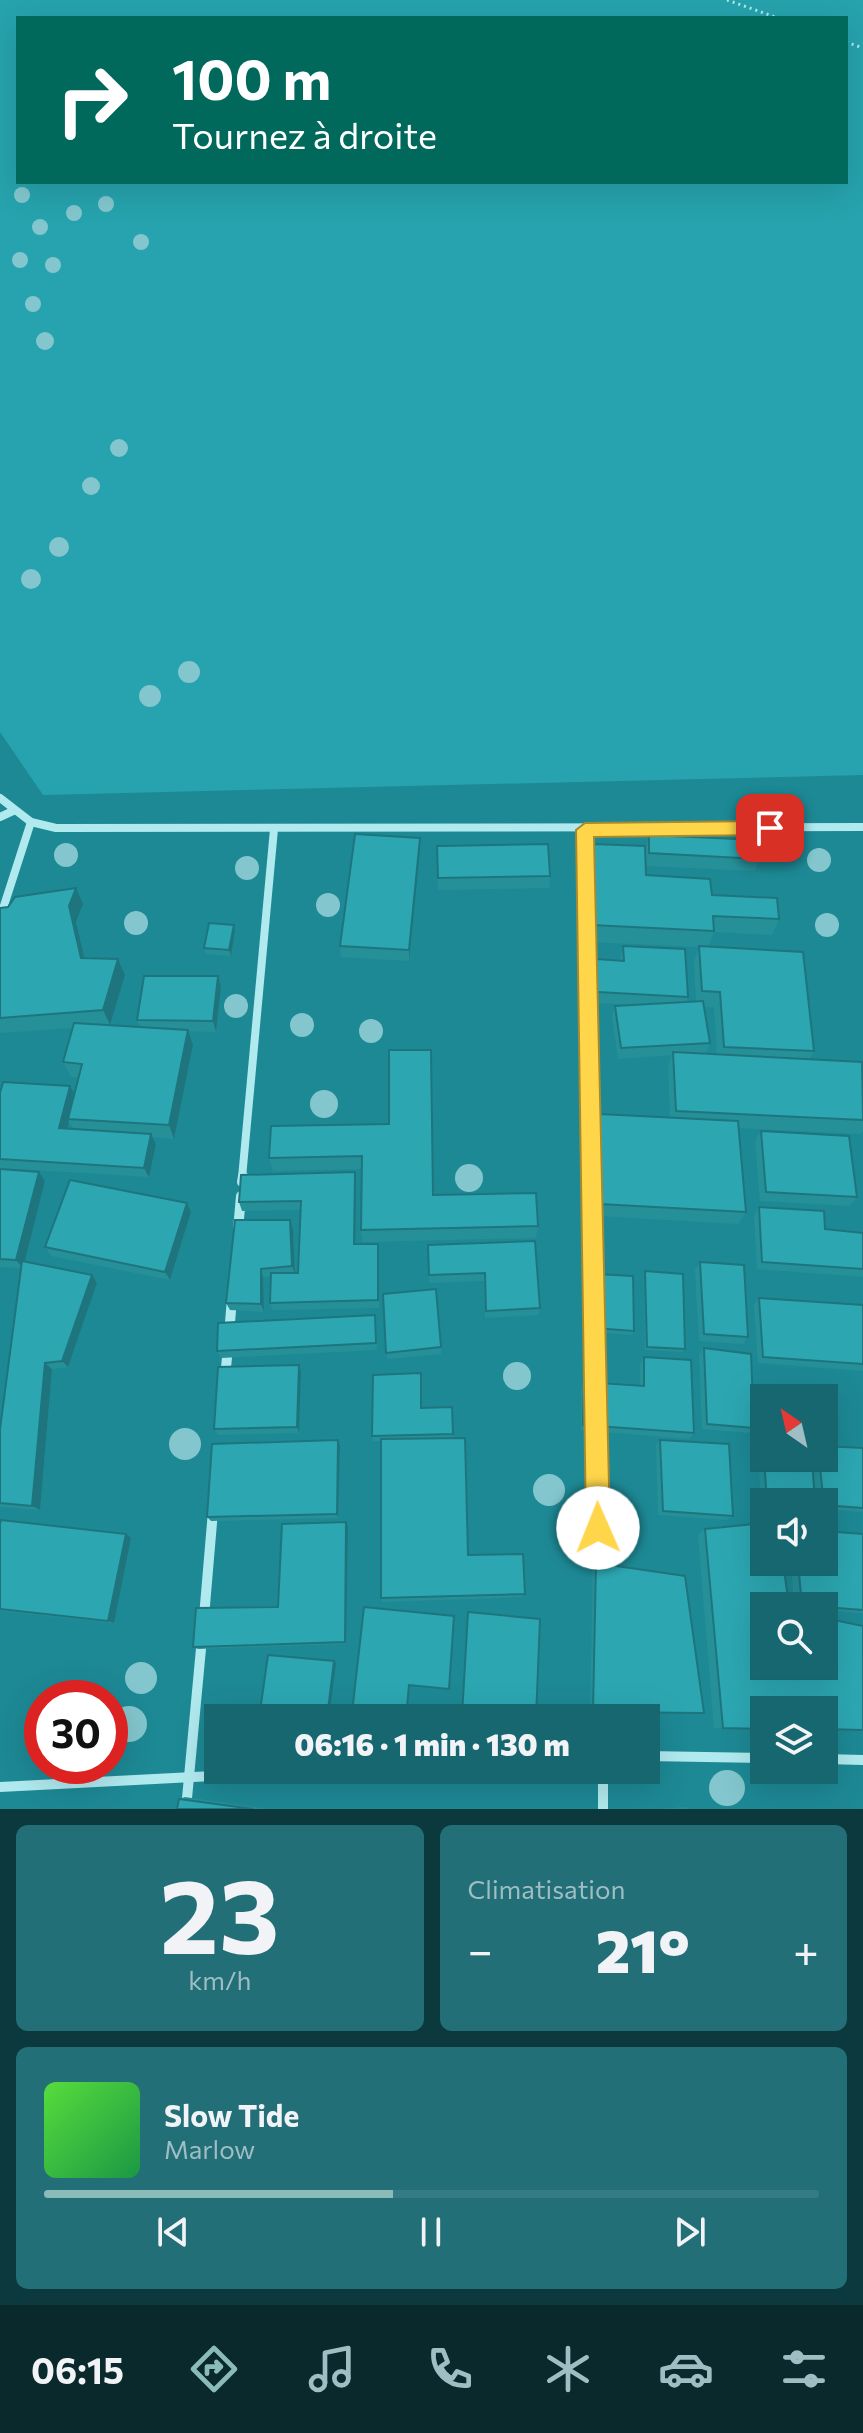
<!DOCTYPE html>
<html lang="fr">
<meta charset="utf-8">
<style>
body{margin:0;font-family:Commissioner,sans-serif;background:#236f78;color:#f1f3f6;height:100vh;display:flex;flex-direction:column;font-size:30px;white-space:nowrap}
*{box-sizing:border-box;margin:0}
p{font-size:26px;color:#9ebec3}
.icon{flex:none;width:44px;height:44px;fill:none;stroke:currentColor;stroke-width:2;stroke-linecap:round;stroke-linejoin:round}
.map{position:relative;height:1809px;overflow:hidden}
.side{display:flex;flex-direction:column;gap:16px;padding:16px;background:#0c393e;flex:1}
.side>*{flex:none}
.guide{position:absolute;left:16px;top:16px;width:832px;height:168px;border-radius:0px;box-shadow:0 8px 32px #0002;background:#00695c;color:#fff;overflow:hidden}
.needle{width:52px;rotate:326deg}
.controls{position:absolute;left:750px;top:1384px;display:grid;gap:16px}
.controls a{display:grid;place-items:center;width:88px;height:88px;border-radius:0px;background:#166770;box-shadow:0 8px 32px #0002;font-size:40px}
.speed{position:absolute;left:24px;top:1680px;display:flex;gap:16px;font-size:40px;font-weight:700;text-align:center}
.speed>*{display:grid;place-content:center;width:104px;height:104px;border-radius:50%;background:#166770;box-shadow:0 8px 32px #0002;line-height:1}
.speed .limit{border:12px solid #d22;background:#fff;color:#111}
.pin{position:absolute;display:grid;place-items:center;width:68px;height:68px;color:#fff;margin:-34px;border-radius:16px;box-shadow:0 4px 12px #0006}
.me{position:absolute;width:88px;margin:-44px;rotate:359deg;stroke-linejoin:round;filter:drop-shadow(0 0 6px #0008)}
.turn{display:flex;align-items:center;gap:28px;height:168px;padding:0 24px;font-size:36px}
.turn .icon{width:104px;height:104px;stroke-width:2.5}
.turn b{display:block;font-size:56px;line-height:68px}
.big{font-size:60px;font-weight:800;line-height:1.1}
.side .tile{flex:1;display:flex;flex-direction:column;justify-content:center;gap:12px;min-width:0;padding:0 28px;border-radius:12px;background:#236f78}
.side .dial{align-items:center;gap:0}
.dial b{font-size:104px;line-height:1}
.song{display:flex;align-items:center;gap:24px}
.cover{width:96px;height:96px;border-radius:12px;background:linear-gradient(135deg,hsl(110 70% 55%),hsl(140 70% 35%))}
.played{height:8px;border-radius:4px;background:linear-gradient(90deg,#8bbbb9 45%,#357b83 45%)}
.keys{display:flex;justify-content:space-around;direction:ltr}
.heat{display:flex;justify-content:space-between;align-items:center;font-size:44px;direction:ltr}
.side .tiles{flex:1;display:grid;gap:16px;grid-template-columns:1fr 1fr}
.tile:last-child{grid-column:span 2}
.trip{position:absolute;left:204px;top:1704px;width:456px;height:80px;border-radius:0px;background:#166770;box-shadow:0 8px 32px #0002;font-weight:800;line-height:80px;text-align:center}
.tab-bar{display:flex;height:128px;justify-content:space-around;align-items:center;background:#09292d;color:#9ebec3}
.tab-bar .icon{width:56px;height:56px}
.tab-bar .selected{color:#8bbbb9}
.tab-bar b{font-size:36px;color:#f1f3f6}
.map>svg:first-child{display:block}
.green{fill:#26a3ae;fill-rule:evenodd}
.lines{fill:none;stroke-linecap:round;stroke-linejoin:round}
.path{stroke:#b0eaef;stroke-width:3;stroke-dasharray:2 4;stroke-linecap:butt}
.minor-far1{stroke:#b0eaef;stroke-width:8}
.minor{stroke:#b0eaef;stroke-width:10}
.tree{fill:#83c6cd}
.wall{fill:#269099;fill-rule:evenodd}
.shaded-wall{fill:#1f757d}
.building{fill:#2ca7b2;stroke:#1f757d;stroke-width:2}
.route{fill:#ffd54a;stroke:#a68a30;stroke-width:2}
</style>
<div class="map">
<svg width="863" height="1809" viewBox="0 0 863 1809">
<rect width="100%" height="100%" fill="#1d8995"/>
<path class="green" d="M0 0H863V775L43 795 0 732ZM18 18H846V182H18Z"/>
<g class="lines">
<g class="path">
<path d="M727 0 778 18"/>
<path d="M846 42 863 48"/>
</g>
<g class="minor-far1">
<path d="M0 798 31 822 56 828 863 827"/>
<path d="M0 817 13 811"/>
<path d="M585 830 587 969"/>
<path d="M0 918 31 822"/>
<path d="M588 995 591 1178"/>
<path d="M242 1178 274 829"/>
</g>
<g class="minor">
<path d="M591 1176 593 1285"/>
<path d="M242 1182 243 1176"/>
<path d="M238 1230 241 1196"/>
<path d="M594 1323 596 1393"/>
<path d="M229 1334 232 1299"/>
<path d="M225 1378 228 1347"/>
<path d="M596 1423 599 1573"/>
<path d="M204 1617 213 1511"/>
<path d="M602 1703V1718"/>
<path d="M646 1756 764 1758"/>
<path d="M824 1759 863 1760"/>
<path d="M603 1770V1809"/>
<path d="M0 1787 326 1770"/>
<path d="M186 1809 202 1638"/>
</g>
</g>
<g class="tree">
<circle cx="22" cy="195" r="8"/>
<circle cx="106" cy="204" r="8"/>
<circle cx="74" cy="213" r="8"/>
<circle cx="40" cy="227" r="8"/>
<circle cx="141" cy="242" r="8"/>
<circle cx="20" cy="260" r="8"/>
<circle cx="53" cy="265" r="8"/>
<circle cx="33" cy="304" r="8"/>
<circle cx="45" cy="341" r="9"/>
<circle cx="119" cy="448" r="9"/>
<circle cx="91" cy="486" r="9"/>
<circle cx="59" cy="547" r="10"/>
<circle cx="31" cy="579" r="10"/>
<circle cx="189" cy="672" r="11"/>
<circle cx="150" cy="696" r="11"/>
<circle cx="66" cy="855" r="12"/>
<circle cx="819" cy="860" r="12"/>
<circle cx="247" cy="868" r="12"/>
<circle cx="328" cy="905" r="12"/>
<circle cx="136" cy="923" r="12"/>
<circle cx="827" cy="925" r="12"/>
<circle cx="236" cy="1006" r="12"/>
<circle cx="302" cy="1025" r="12"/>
<circle cx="371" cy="1031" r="12"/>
<circle cx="324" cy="1104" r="14"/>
<circle cx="469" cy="1178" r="14"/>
<circle cx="517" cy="1376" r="14"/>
<circle cx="185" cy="1444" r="16"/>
<circle cx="549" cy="1490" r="16"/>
<circle cx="141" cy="1678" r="16"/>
<circle cx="129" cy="1724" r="18"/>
<circle cx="727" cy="1788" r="18"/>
</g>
<g class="wall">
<path d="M649 835 759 859 755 871 646 866V847Z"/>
<path d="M592 844 646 875 712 895 779 919 772 935 714 932 708 947 814 1051 810 1059 863 1120V1131L861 1134 739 1128 746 1212 738 1224 596 1216V1127L599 1114 670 1118 668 1066 672 1055 618 1059 612 1017 615 1006 635 1005 578 1002 579 970 581 958 620 961 623 946 688 997 686 1002H696L694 962 699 947 589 942V861ZM704 1007H714L717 1054 706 1053 710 1043Z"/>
<path d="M437 846 550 876 549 888 438 890Z"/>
<path d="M420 850 409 961 341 957 340 946Z"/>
<path d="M83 904 76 922 84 958 118 959 125 975 110 1025 140 1027 137 1020 221 987 216 1032 188 1031 193 1045 174 1139 153 1137 156 1144 149 1177 0 1168V1093H74L78 1077H71L63 1062 72 1028 0 1033V908ZM69 1122 74 1129 68 1128Z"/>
<path d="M234 925 235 931 231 956 206 954 204 948Z"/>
<path d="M389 1124 433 1195 538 1226 536 1238 363 1242 361 1230 362 1169 273 1171 269 1158Z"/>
<path d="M761 1131 857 1197 850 1206 760 1201 755 1141Z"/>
<path d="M0 1169 39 1172 45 1181 24 1261 92 1275 97 1283 68 1367 52 1369 40 1510 0 1507V1429L21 1268 0 1267Z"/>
<path d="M356 1182 355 1244 379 1252V1308L273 1310 270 1303 271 1276 263 1277 264 1312 230 1310 226 1303 290 1220 293 1229 295 1273H298L300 1210 242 1211 239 1202Z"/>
<path d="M759 1207 825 1229 863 1233V1277L757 1269 754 1216Z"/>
<path d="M191 1212 170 1280 51 1256 45 1247Z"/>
<path d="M535 1241 540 1308 538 1315 485 1318 484 1281 429 1283 428 1245Z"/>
<path d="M700 1262 748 1337 743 1344 699 1341 695 1270Z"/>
<path d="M645 1271 685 1349 683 1352 645 1350 644 1276Z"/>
<path d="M595 1274 634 1331 632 1335 592 1332 593 1278Z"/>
<path d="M383 1294 441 1347V1354L387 1359Z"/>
<path d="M759 1298 863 1305V1371L758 1363 754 1305Z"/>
<path d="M376 1322 377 1350 221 1358 217 1351Z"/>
<path d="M704 1348 754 1428 748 1433 702 1429 699 1355Z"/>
<path d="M644 1357 694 1433 689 1439 581 1430V1388L584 1382 640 1386V1364Z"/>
<path d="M299 1365 301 1372 299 1433 218 1435 214 1429Z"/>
<path d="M452 1407 453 1438 468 1555 525 1594 522 1597 382 1602 381 1598V1441H373L372 1436 421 1408Z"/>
<path d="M762 1411 764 1458H824L863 1448V1512L824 1509V1502H764V1506H761L756 1416Z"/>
<path d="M660 1440 733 1516 727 1520 658 1515 656 1445Z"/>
<path d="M340 1446 338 1518 211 1521 207 1517Z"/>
<path d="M0 1524 131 1538 114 1623 0 1611Z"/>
<path d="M348 1526 346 1644 198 1649 193 1647 278 1607Z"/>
<path d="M705 1529 764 1606V1729L714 1728 698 1534Z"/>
<path d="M863 1534V1613L824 1610V1606H794L791 1562H824Z"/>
<path d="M596 1563 704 1713H590L593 1567Z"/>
<path d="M185 1797 268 1809H177L179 1799Z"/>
<path d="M685 1807 690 1809H661Z"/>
</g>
<g class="shaded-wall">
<path d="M420 838V850L409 961V950Z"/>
<path d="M76 888 83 904 76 922 88 974 81 958 69 906Z"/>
<path d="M234 925 235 931 231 956 229 950Z"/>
<path d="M118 959 125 975 110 1025 103 1010Z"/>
<path d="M218 976 221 987 216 1032 213 1021Z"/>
<path d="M188 1030 193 1045 174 1139 169 1125Z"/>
<path d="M70 1086 76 1096 68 1119 69 1122 65 1138 59 1128Z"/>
<path d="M151 1134 156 1144 149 1177 144 1168Z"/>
<path d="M39 1172 45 1181 23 1268 16 1260Z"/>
<path d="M355 1172 356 1182 355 1252 354 1244Z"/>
<path d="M187 1203 191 1212 170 1280 165 1272Z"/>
<path d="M290 1220 293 1229 295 1274 292 1266Z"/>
<path d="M261 1269 263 1277 264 1312 261 1304Z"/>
<path d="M92 1275 97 1283 68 1367 62 1361Z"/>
<path d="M45 1363 52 1369 40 1510 32 1506Z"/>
<path d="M299 1365 301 1372 299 1433 297 1427Z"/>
<path d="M338 1440 340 1446 338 1518 337 1514Z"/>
<path d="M346 1522 348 1526 346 1644 345 1642Z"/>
<path d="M126 1534 131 1538 114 1623 108 1621Z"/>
<path d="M334 1661 336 1663 329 1718H327Z"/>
</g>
<g class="building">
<path d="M355 834 420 838 409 950 340 946Z"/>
<path d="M649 835 758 840 759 859 649 853Z"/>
<path d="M548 844 550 876 438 878 437 846Z"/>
<path d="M592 844 645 846 646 875 710 879 712 895 777 898 779 919 713 916 714 931 592 925Z"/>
<path d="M76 888 69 906 81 958 118 959 103 1010 0 1018V908L8 907 15 897Z"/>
<path d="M209 923 234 925 229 950 204 948Z"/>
<path d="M623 946 685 949 688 997 580 991 581 958 624 961Z"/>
<path d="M699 946 803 952 814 1051 724 1047 720 992 702 991Z"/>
<path d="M144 976H218L213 1021 137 1020Z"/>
<path d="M703 1001 710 1043 621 1048 615 1006Z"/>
<path d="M74 1023 188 1030 169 1125 68 1119 82 1064 63 1062Z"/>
<path d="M389 1050H431L433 1195 536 1193 538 1226 361 1230 362 1156 269 1158 271 1126 389 1124Z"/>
<path d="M673 1052 862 1062 863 1120 676 1111Z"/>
<path d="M3 1082 70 1086 59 1128 151 1134 144 1168 0 1159V1093Z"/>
<path d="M599 1114 738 1121 746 1212 600 1204Z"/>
<path d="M761 1131 849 1136 857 1197 766 1192Z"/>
<path d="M0 1169 39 1172 16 1260 0 1259Z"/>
<path d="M355 1172 354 1244H378V1300L270 1303 271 1273H298L301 1201 239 1202 241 1175Z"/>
<path d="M70 1180 187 1203 165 1272 45 1247Z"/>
<path d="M759 1207 824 1211 825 1229 863 1233V1269L762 1262Z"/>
<path d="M235 1220H290L292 1266 261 1269V1304L226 1303Z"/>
<path d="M535 1241 540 1308 486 1311 485 1273 429 1275 428 1245Z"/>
<path d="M22 1261 92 1275 62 1361 45 1363 32 1506 0 1503V1429Z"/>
<path d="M700 1262 744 1265 748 1337 704 1334Z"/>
<path d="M645 1271 683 1274 685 1349 647 1347Z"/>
<path d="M595 1274 633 1276 634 1331 594 1328Z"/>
<path d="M436 1289 441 1347 386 1353 383 1294Z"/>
<path d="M759 1298 863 1305V1364L763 1357Z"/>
<path d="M375 1315 376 1343 217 1351 218 1323Z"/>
<path d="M704 1348 751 1354 754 1428 707 1424Z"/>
<path d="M644 1357 691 1360 694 1433 583 1425 584 1382 644 1386Z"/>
<path d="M299 1365 297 1427 214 1429 218 1367Z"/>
<path d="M421 1373V1408L452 1407 453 1434 372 1436 373 1375Z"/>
<path d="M762 1411H764V1449Z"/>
<path d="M465 1438 468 1555 523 1554 525 1594 381 1598V1439Z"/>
<path d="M338 1440 337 1514 207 1517 212 1444Z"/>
<path d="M660 1440 729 1444 733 1516 663 1511Z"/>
<path d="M824 1446 863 1448V1508L824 1505 819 1458H824Z"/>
<path d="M764 1458H812L815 1502H767Z"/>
<path d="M1 1520 126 1534 108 1621 0 1609V1524Z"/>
<path d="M346 1522 345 1642 193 1647 196 1608 278 1607 282 1524Z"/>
<path d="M764 1523V1562H783L789 1606H764V1666H824V1618L863 1626V1730L824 1729V1710H764V1729L723 1728 705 1529Z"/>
<path d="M824 1531 863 1534V1610L824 1607V1606H802L798 1562H824Z"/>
<path d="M596 1563 685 1576 704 1713 593 1712Z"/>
<path d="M364 1607 454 1616 449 1689 409 1685 406 1718 352 1713Z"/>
<path d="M468 1612 540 1619 536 1718H482L462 1716Z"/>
<path d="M268 1655 334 1661 327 1718H259Z"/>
<path d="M179 1799 253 1809H177Z"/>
</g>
<path class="route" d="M770 821 779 828 770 835 594 837 610 1528 607 1536 598 1540 590 1536 586 1528 576 830 585 823Z"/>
</svg>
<div class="controls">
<a><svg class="needle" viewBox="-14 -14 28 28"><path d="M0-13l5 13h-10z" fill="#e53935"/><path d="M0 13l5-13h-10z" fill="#9ebec3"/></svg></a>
<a><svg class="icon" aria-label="sound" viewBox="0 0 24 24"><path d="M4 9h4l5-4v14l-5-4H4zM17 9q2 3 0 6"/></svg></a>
<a><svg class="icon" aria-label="search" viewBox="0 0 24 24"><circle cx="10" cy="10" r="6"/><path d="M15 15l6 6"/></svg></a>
<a><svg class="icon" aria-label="layers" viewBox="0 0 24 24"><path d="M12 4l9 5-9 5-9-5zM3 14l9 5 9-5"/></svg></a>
</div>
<div class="speed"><div class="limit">30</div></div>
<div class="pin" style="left:770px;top:828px;background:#d93025"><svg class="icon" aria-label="arrive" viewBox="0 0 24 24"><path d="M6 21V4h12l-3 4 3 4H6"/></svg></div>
<svg class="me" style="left:598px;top:1528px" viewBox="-20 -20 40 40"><circle r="19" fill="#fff"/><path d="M0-13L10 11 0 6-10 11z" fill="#ffd54a"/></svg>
<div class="trip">06:16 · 1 min · 130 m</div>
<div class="guide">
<div class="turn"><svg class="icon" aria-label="right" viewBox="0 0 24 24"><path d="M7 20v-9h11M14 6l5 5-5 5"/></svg><div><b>100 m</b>Tournez à droite</div></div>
</div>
</div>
<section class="side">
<div class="tiles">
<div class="tile dial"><b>23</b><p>km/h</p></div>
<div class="tile"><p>Climatisation</p>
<div class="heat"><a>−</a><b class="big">21°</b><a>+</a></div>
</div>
<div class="tile">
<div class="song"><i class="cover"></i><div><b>Slow Tide</b><p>Marlow</p></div></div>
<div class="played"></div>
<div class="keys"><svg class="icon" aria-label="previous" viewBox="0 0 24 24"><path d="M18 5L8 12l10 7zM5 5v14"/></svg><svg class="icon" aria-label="pause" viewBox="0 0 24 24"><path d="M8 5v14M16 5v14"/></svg><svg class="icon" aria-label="next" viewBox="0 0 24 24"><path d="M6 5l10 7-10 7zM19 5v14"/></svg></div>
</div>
</div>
</section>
<nav class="tab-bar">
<b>06:15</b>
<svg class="icon selected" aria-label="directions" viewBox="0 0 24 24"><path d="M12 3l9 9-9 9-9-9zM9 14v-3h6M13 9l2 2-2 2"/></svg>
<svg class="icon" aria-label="music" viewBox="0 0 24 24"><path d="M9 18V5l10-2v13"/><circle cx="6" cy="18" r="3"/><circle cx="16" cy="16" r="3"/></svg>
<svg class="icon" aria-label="phone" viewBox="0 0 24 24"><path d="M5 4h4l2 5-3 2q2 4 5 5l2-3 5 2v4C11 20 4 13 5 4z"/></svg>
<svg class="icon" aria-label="climate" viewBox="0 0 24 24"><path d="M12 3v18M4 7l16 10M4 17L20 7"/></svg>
<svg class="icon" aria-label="car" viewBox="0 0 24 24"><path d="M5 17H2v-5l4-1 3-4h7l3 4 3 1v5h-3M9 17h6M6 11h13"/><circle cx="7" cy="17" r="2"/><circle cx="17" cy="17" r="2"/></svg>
<svg class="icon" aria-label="filters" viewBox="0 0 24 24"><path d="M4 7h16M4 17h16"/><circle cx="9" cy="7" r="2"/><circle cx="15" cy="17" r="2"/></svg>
</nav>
